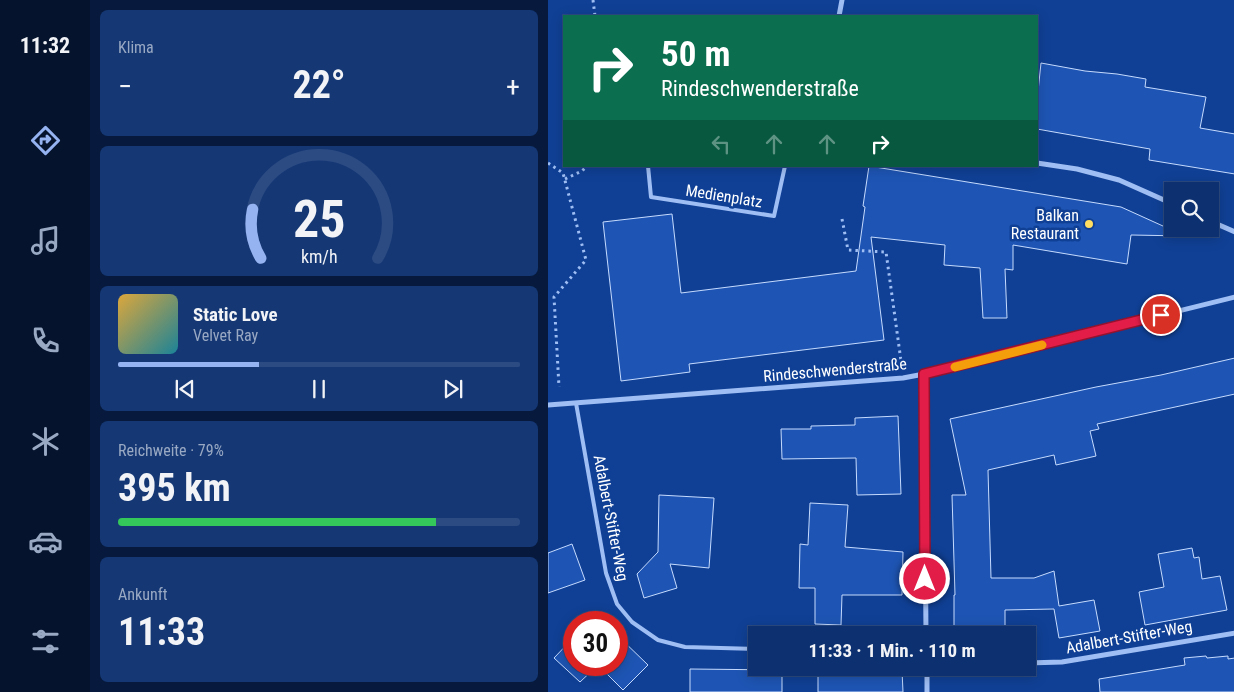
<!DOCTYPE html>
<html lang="de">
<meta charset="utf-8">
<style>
body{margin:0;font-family:"Roboto Condensed",sans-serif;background:#153875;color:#f1f3f6;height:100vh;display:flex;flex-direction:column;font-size:19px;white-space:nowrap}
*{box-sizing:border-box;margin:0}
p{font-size:16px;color:#9aa9c3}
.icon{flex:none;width:28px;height:28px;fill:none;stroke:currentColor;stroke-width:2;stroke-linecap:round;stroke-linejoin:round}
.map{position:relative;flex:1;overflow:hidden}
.panel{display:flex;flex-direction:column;gap:10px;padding:10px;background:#071a3e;width:458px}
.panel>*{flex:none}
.banner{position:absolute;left:15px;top:15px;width:475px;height:152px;border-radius:0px;box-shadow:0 2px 12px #0003,0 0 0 1px #2c4b83;background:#0b6e4f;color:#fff;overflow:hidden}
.buttons{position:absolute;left:616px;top:182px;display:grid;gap:10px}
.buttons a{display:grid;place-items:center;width:55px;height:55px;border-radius:0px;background:#0c3070;box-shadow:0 2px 12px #0003,0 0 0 1px #2c4b83;font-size:25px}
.speed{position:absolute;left:15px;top:611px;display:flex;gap:10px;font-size:25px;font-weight:700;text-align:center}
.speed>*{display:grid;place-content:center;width:65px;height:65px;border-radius:50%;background:#0c3070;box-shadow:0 2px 12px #0003,0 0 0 1px #2c4b83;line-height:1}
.speed .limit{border:8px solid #d22;background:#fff;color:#111}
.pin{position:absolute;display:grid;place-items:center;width:42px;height:42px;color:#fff;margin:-21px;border:2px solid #fff;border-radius:50%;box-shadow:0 1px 5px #0007}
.me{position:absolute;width:55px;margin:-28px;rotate:0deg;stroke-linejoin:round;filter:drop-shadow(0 0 4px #0008)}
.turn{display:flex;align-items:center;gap:18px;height:105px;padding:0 15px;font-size:22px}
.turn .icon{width:65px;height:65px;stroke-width:2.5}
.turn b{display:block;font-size:35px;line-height:42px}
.lanes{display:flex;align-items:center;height:48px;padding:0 15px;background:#0003;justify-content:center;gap:25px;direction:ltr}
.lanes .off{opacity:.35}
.big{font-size:38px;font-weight:700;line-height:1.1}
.panel .card{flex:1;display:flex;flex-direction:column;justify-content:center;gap:8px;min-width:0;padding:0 18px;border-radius:8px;background:#153875}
.panel .dial{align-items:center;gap:0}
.dial svg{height:130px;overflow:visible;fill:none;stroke:#2c4b83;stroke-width:7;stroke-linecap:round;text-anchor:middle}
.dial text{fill:#f1f3f6;stroke:none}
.song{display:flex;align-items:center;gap:15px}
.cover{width:60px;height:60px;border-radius:8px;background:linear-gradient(135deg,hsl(40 70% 55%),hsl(190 70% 35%))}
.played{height:5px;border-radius:2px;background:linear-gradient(90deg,#95b2f1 35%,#2c4b83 35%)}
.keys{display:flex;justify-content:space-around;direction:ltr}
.heat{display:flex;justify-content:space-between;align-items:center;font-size:28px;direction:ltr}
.charge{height:8px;border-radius:4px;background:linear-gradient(90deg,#34c759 79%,#2c4b83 0)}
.trip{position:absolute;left:200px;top:626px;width:288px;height:50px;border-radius:0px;background:#0c3070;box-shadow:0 2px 12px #0003,0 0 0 1px #2c4b83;font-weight:700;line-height:50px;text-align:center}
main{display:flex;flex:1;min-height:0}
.tab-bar{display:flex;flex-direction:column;width:90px;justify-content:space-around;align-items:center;background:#05132d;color:#9aa9c3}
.tab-bar .icon{width:35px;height:35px}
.tab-bar .selected{color:#95b2f1}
.tab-bar b{font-size:22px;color:#f1f3f6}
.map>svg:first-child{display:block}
.building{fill:#1e55b4;stroke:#c6dbfe}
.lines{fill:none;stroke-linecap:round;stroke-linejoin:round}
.path{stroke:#9fbef4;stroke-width:3;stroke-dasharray:2.5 4;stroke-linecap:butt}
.service{stroke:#9fbef4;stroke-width:4}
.minor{stroke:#9fbef4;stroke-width:5}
.route-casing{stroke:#92132f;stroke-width:12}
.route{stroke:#e11d48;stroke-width:9}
.slow{stroke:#f59e0b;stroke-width:9}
.poi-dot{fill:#ffde61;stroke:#104095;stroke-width:2}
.labels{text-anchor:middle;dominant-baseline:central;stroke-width:5;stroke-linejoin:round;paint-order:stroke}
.street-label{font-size:16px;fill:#fff;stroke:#104095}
.poi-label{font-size:16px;fill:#fff;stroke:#104095;text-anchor:end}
</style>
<main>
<nav class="tab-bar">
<b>11:32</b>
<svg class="icon selected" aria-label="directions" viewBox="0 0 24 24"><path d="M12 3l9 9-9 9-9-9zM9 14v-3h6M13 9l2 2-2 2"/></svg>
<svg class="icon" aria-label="music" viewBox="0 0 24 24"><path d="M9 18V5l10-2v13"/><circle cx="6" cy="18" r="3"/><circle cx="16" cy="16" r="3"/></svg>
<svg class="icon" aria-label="phone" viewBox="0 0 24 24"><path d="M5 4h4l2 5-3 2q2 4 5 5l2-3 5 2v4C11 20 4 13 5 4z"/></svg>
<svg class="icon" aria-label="climate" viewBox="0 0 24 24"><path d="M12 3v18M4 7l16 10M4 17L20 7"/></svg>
<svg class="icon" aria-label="car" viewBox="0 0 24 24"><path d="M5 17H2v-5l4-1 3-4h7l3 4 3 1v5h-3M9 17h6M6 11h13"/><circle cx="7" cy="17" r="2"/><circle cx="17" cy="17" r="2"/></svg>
<svg class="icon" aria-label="filters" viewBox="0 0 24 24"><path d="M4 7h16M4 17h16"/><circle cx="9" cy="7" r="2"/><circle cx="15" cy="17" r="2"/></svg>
</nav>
<section class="panel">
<div class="card"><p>Klima</p>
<div class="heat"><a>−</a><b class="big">22°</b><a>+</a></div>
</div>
<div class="card dial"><svg viewBox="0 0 100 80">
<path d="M14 69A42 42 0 1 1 86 69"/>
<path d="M14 69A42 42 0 0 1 9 39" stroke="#95b2f1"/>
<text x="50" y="56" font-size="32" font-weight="700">25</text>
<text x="50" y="72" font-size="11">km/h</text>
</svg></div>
<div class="card">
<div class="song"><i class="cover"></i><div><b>Static Love</b><p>Velvet Ray</p></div></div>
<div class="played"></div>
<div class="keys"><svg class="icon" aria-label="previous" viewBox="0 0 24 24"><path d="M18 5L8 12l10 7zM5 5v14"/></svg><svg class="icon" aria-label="pause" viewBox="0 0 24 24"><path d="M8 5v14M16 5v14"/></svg><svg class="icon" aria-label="next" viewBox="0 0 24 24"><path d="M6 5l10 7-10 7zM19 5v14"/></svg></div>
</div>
<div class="card"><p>Reichweite · 79%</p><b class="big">395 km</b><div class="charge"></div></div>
<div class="card"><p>Ankunft</p><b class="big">11:33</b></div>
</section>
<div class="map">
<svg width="687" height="692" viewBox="0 0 687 692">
<rect width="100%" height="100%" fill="#104095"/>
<g class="building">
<path d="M493 63 537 71 569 74 598 79 597 87 658 97 652 128 687 134V174L601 160 602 149 489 129V101Z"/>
<path d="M321 166 573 207 637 236 583 235 579 264 465 245V270L457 269 459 318H435L432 268 396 265 397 245 323 237 336 340 141 364 142 372 73 381 55 222 124 214 133 293 308 271 317 207 315 206Z"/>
<path d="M687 358V394L549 424 551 429 542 431 548 456 508 465 506 455 440 470 443 578H486L506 571 511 606 546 600 552 631 511 638 506 609 457 610V627H444V635H406V595H407L404 495H418L402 419 548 387 613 375Z"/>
<path d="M350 416 353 494 309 495 308 458 234 459 233 429H263V426L307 425V418Z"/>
<path d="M111 495 166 498 161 568 122 564 129 588 96 598 89 574 110 552Z"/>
<path d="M262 503 300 505 297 547 355 552 354 595H294L293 625 267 624V588H251L252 544 260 545Z"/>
<path d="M24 544 37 580 0 593V553Z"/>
<path d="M644 548 646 558 651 557 654 579 672 576 679 610 597 625 591 592 616 587 610 554Z"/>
<path d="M69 635 100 665 75 690 50 665 32 682 6 658 26 637V665H69Z"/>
<path d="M658 656 659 658 680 656V659L687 658V692H552L551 679 637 665 636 658Z"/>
<path d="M142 669 234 670V692H142Z"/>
<path d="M354 670 355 692H270V671Z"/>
</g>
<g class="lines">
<g class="path">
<path d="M45 0 47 16"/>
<path d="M0 163 15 173 38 260 6 297 11 387"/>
<path d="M17 179 34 171 39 166"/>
<path d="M294 219 300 250 338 252 353 361"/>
</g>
<g class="service">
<path d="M100 166 103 197 226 216 237 166"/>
<path d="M28 403 58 573 69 604 84 622 110 640 137 647 209 649"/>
</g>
<g class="minor">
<path d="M291 16 294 0"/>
<path d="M489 163 529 169 571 180 625 204"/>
<path d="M662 221 687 232"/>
<path d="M376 374 378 635"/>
<path d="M0 405 355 378 376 374 687 297"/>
<path d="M479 663 514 662 687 633"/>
<path d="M379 668V692"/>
</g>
</g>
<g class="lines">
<defs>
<path id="route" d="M377 579 376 374 613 315"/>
</defs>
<use href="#route" class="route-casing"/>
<use href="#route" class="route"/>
<path class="slow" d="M407 367 494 345"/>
</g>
<circle class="poi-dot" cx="541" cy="224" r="5"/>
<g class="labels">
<g class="street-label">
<text transform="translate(176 196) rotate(9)">Medienplatz</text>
<text transform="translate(287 370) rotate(-5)">Rindeschwenderstraße</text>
<text transform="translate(63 518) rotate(79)">Adalbert-Stifter-Weg</text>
<text transform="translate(581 637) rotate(-10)">Adalbert-Stifter-Weg</text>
</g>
<g class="poi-label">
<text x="531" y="215">Balkan<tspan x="531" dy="18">Restaurant</tspan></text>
</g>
</g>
</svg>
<div class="buttons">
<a><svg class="icon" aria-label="search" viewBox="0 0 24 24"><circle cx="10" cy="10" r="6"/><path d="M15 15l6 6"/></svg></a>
</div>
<div class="speed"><div class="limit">30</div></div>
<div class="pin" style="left:613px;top:315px;background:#d93025"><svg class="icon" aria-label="arrive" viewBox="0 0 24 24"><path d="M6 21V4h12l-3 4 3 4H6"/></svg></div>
<svg class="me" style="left:377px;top:579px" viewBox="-20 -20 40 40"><circle r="17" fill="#e11d48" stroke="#fff" stroke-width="3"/><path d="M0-11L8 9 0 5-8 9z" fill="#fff"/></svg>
<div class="trip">11:33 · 1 Min. · 110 m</div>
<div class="banner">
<div class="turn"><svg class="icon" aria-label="right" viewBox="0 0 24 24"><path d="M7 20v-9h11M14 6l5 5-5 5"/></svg><div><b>50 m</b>Rindeschwenderstraße</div></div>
<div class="lanes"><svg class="icon off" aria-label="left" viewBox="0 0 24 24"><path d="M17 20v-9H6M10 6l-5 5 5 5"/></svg><svg class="icon off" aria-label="ahead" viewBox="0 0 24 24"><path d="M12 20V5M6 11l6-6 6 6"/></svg><svg class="icon off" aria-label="ahead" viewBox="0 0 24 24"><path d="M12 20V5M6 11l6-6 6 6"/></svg><svg class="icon" aria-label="right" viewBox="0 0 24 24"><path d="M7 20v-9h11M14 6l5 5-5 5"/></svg></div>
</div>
</div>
</main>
